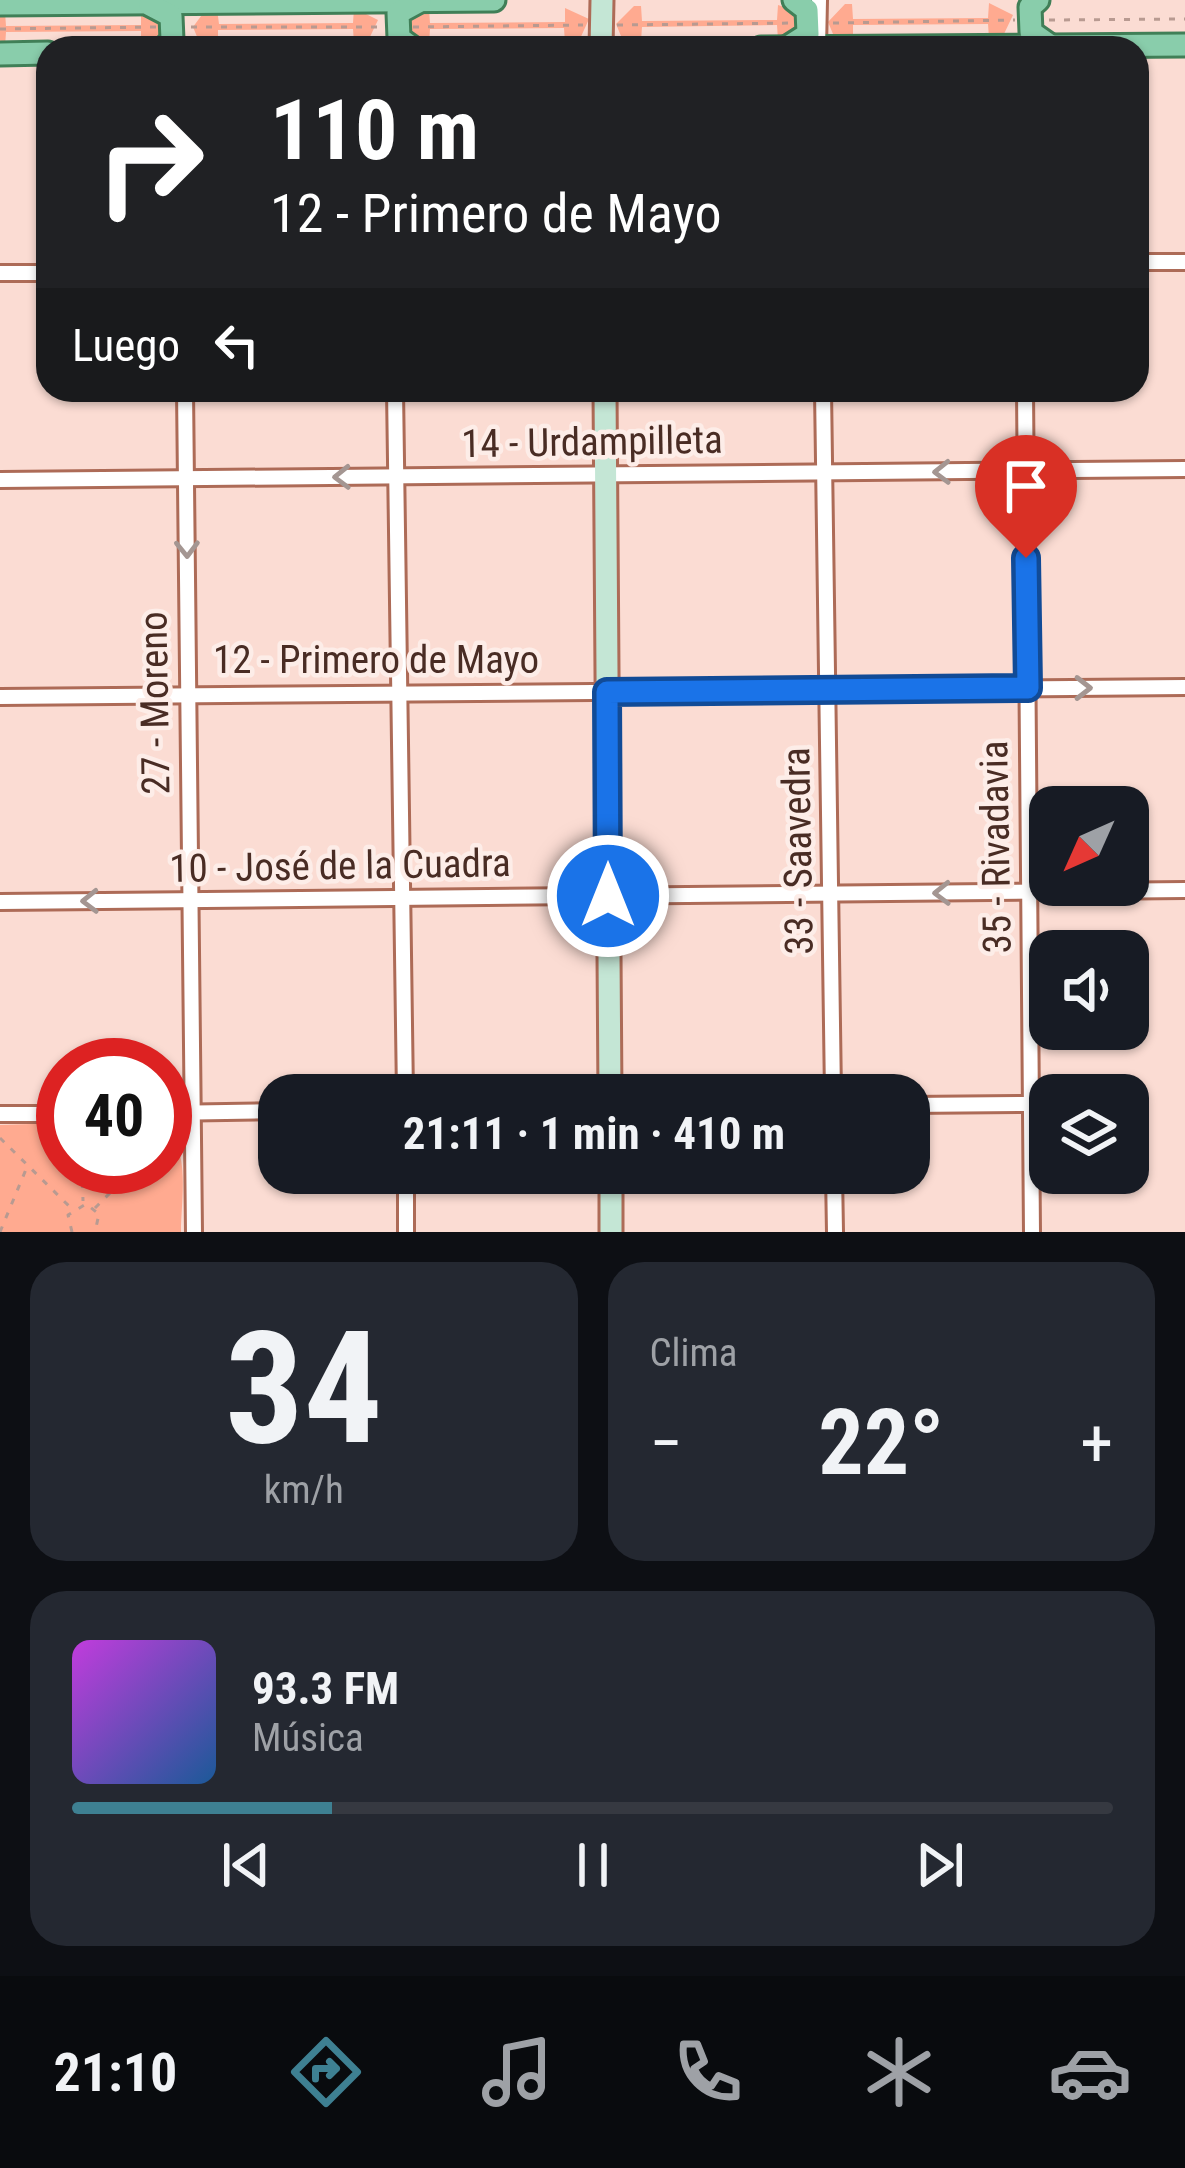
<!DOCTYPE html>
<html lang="es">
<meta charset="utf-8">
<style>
body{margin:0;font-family:"Roboto Condensed",sans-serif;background:#242831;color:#f1f3f6;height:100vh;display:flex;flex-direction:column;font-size:45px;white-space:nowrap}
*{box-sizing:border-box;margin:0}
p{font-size:39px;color:#9ea1a6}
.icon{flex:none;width:66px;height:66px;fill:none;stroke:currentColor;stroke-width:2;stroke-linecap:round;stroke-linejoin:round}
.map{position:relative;height:1232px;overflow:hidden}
.panel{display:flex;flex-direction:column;gap:30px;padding:30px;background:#0d0f14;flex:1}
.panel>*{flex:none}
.banner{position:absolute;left:36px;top:36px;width:1113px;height:366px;border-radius:36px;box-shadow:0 3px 9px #0004;background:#202124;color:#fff;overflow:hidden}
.needle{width:78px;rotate:225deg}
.fabs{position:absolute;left:1029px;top:786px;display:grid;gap:24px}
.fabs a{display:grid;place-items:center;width:120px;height:120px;border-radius:24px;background:#171b24;box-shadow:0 3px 9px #0004;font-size:60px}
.speed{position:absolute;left:36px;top:1038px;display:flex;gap:24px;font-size:60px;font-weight:700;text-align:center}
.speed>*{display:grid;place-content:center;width:156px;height:156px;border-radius:50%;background:#171b24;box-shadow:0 3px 9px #0004;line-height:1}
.speed .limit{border:18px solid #d22;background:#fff;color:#111}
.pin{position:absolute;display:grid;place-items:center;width:102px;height:102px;color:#fff;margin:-123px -51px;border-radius:50% 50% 50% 0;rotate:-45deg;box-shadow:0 0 12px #0007}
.pin .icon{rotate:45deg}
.me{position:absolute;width:132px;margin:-66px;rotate:0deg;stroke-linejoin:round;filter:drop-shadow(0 0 9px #0008)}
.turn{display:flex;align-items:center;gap:42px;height:252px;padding:0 36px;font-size:54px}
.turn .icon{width:156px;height:156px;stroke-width:2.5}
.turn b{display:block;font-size:84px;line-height:102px}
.then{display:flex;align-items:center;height:114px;padding:0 36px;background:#0003;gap:24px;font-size:45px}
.big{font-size:90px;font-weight:700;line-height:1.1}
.panel .tile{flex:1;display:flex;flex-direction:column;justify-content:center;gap:18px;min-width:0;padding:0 42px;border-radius:36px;background:#242831}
.panel .dial{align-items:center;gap:0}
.dial b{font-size:156px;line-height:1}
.song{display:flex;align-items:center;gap:36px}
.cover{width:144px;height:144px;border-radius:18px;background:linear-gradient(135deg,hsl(290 70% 55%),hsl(210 70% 35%))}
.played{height:12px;border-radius:6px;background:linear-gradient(90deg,#3e8092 25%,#363941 25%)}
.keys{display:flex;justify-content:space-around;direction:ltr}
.heat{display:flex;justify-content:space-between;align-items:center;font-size:66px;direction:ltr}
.panel .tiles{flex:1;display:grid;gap:30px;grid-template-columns:1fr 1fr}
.tile:last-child{grid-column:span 2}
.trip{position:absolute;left:258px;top:1074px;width:672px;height:120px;border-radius:36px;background:#171b24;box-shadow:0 3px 9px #0004;font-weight:700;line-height:120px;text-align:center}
.tabs{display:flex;height:192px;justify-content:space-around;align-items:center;background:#090b0e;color:#9ea1a6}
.tabs .icon{width:84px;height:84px}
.tabs .active{color:#3e8092}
.tabs b{font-size:54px;color:#f1f3f6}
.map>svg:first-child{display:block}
.green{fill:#ffaa90}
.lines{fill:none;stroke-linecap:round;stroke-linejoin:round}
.street-casing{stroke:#ad6b57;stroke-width:20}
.secondary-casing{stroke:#ad6b57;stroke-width:27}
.primary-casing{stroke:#407f57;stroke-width:27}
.path{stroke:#b89a91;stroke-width:3;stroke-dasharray:6 9;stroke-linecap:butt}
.street{stroke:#fff;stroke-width:14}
.secondary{stroke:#c4e6d5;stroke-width:21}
.primary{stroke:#89cdab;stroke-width:21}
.oneway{stroke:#a49692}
.route-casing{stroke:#114b97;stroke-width:30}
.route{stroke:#1a73e8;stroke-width:21}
.labels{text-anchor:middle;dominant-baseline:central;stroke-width:9;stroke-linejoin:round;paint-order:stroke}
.street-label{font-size:39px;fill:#492c24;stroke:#fdede8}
</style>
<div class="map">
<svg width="1185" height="1232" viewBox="0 0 1185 1232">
<rect width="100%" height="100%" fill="#fbdcd3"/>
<g class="green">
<path d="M989 3 1013 15 1003 36 989 38 988 24 853 25V39L833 34 828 22 845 4H852L853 19 988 18Z"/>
<path d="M778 5 797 11 800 28 778 40 777 25 642 27 641 41 621 36 616 24 634 6H641L642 21 777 20Z"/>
<path d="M354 8 378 20 368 41 354 43 353 29 218 30V44L198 39 193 27 204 12 217 9 219 24 353 23Z"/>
<path d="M565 8 589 19 579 41 565 43 564 28 430 29 429 44 409 38 406 21 429 9 430 23 565 22Z"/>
<path d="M141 11 161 17 164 34 155 44 141 45V31L6 32 5 47H0V12H5L6 26 141 25Z"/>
<path d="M63 1123V1167H165V1129C191 1149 181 1201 181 1232H0V1125Z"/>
</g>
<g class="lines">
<defs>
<g id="street">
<path d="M818 48 819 0"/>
<path d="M1137 262H1185"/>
<path d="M0 273H48"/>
<path d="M185 390 194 1232"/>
<path d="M395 390 405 1095"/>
<path d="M823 390 833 1095"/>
<path d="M1025 390 1032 1232"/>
<path d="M0 480 1185 469"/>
<path d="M0 697 1185 687"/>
<path d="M0 902 1185 890"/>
<path d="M909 1105 1031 1104"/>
<path d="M165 1113 279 1111"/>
<path d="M0 1114H63"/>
<path d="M406 1173V1232"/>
<path d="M834 1173 835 1232"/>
</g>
<g id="secondary">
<path d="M601 48 602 0"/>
<path d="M605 390 610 1095"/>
<path d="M611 1173V1232"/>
</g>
<g id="primary">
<path d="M1038 0 1030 7 1031 32 1051 46"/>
<path d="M0 4 494 0"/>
<path d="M150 5 171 16 172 40 164 48"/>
<path d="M413 48 399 38 398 13 420 1"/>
<path d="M761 48 1185 45"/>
<path d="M786 48 808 34 807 10 794 0"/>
<path d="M0 54 48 53"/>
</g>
</defs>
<use href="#street" class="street-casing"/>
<use href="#secondary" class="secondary-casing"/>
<use href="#primary" class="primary-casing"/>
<g class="path">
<path d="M1049 20 1185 19"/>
<path d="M833 23 1015 20"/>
<path d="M617 25 793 23"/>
<path d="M191 27H379"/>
<path d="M413 27 583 25"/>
<path d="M0 29 157 27"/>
<path d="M165 1129 179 1145"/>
<path d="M165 1137 178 1125"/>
<path d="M0 1138 72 1209"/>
<path d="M82 1167 83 1201"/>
<path d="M95 1208 136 1167"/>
<path d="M0 1232 27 1167"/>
<path d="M72 1232 68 1215 86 1204 99 1214 95 1232"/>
</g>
<use href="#street" class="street"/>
<use href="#secondary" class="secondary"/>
<use href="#primary" class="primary"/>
</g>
<defs><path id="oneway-chevron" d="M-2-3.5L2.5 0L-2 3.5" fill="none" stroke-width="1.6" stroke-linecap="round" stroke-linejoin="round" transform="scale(3)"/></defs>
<g class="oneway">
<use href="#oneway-chevron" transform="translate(942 472) rotate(179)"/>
<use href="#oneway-chevron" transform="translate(342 477) rotate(179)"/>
<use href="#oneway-chevron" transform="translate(187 549) rotate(89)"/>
<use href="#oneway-chevron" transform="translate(1083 688)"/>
<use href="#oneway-chevron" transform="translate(942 893) rotate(179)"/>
<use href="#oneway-chevron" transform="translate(90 901) rotate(179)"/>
</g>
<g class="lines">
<defs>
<path id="route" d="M608 896 607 692 1028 688 1026 558"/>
</defs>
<use href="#route" class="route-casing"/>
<use href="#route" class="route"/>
</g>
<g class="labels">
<g class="street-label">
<text transform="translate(592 442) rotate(-1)">14 - Urdampilleta</text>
<text x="376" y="660">12 - Primero de Mayo</text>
<text transform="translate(155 703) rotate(-91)">27 - Moreno</text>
<text transform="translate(996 847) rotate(-91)">35 - Rivadavia</text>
<text transform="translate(798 851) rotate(-91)">33 - Saavedra</text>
<text transform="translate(340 866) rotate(-1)">10 - José de la Cuadra</text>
</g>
</g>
</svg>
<div class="fabs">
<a><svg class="needle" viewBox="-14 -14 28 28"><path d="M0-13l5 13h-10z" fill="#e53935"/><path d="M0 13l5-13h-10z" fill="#9ea1a6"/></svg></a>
<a><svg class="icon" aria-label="sound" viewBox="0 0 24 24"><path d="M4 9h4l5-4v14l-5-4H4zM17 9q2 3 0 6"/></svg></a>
<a><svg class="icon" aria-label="layers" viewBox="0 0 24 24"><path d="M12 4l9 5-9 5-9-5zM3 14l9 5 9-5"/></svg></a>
</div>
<div class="speed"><div class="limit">40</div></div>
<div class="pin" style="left:1026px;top:558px;background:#d93025"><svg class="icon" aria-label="arrive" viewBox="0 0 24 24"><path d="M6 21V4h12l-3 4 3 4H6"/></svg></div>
<svg class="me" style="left:608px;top:896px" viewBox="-20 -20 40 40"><circle r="17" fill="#1a73e8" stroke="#fff" stroke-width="3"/><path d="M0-11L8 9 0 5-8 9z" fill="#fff"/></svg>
<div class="trip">21:11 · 1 min · 410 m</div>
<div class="banner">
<div class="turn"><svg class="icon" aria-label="right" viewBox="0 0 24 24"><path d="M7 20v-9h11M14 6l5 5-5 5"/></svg><div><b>110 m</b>12 - Primero de Mayo</div></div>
<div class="then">Luego<svg class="icon" aria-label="left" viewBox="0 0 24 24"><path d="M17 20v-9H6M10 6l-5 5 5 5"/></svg></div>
</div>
</div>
<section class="panel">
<div class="tiles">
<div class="tile dial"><b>34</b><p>km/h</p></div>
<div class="tile"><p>Clima</p>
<div class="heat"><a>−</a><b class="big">22°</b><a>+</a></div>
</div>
<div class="tile">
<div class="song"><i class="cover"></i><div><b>93.3 FM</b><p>Música</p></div></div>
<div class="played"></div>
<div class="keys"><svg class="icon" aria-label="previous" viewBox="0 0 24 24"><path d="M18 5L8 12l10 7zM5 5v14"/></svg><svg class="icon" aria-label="pause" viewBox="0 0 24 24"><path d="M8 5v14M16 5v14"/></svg><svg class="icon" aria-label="next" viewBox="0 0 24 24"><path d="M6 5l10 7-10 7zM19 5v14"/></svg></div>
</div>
</div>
</section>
<nav class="tabs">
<b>21:10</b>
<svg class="icon active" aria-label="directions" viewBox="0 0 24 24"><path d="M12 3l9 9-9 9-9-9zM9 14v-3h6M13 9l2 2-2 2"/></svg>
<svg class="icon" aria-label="music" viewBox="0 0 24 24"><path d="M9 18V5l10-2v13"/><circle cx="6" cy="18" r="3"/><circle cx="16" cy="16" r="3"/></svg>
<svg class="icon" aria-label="phone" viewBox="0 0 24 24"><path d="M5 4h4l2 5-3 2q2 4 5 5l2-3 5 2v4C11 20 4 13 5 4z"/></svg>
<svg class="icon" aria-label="climate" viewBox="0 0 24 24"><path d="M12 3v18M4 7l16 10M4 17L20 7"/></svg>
<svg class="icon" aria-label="car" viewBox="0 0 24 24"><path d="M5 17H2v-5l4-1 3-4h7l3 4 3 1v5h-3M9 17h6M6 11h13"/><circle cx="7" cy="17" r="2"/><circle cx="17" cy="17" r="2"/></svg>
</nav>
